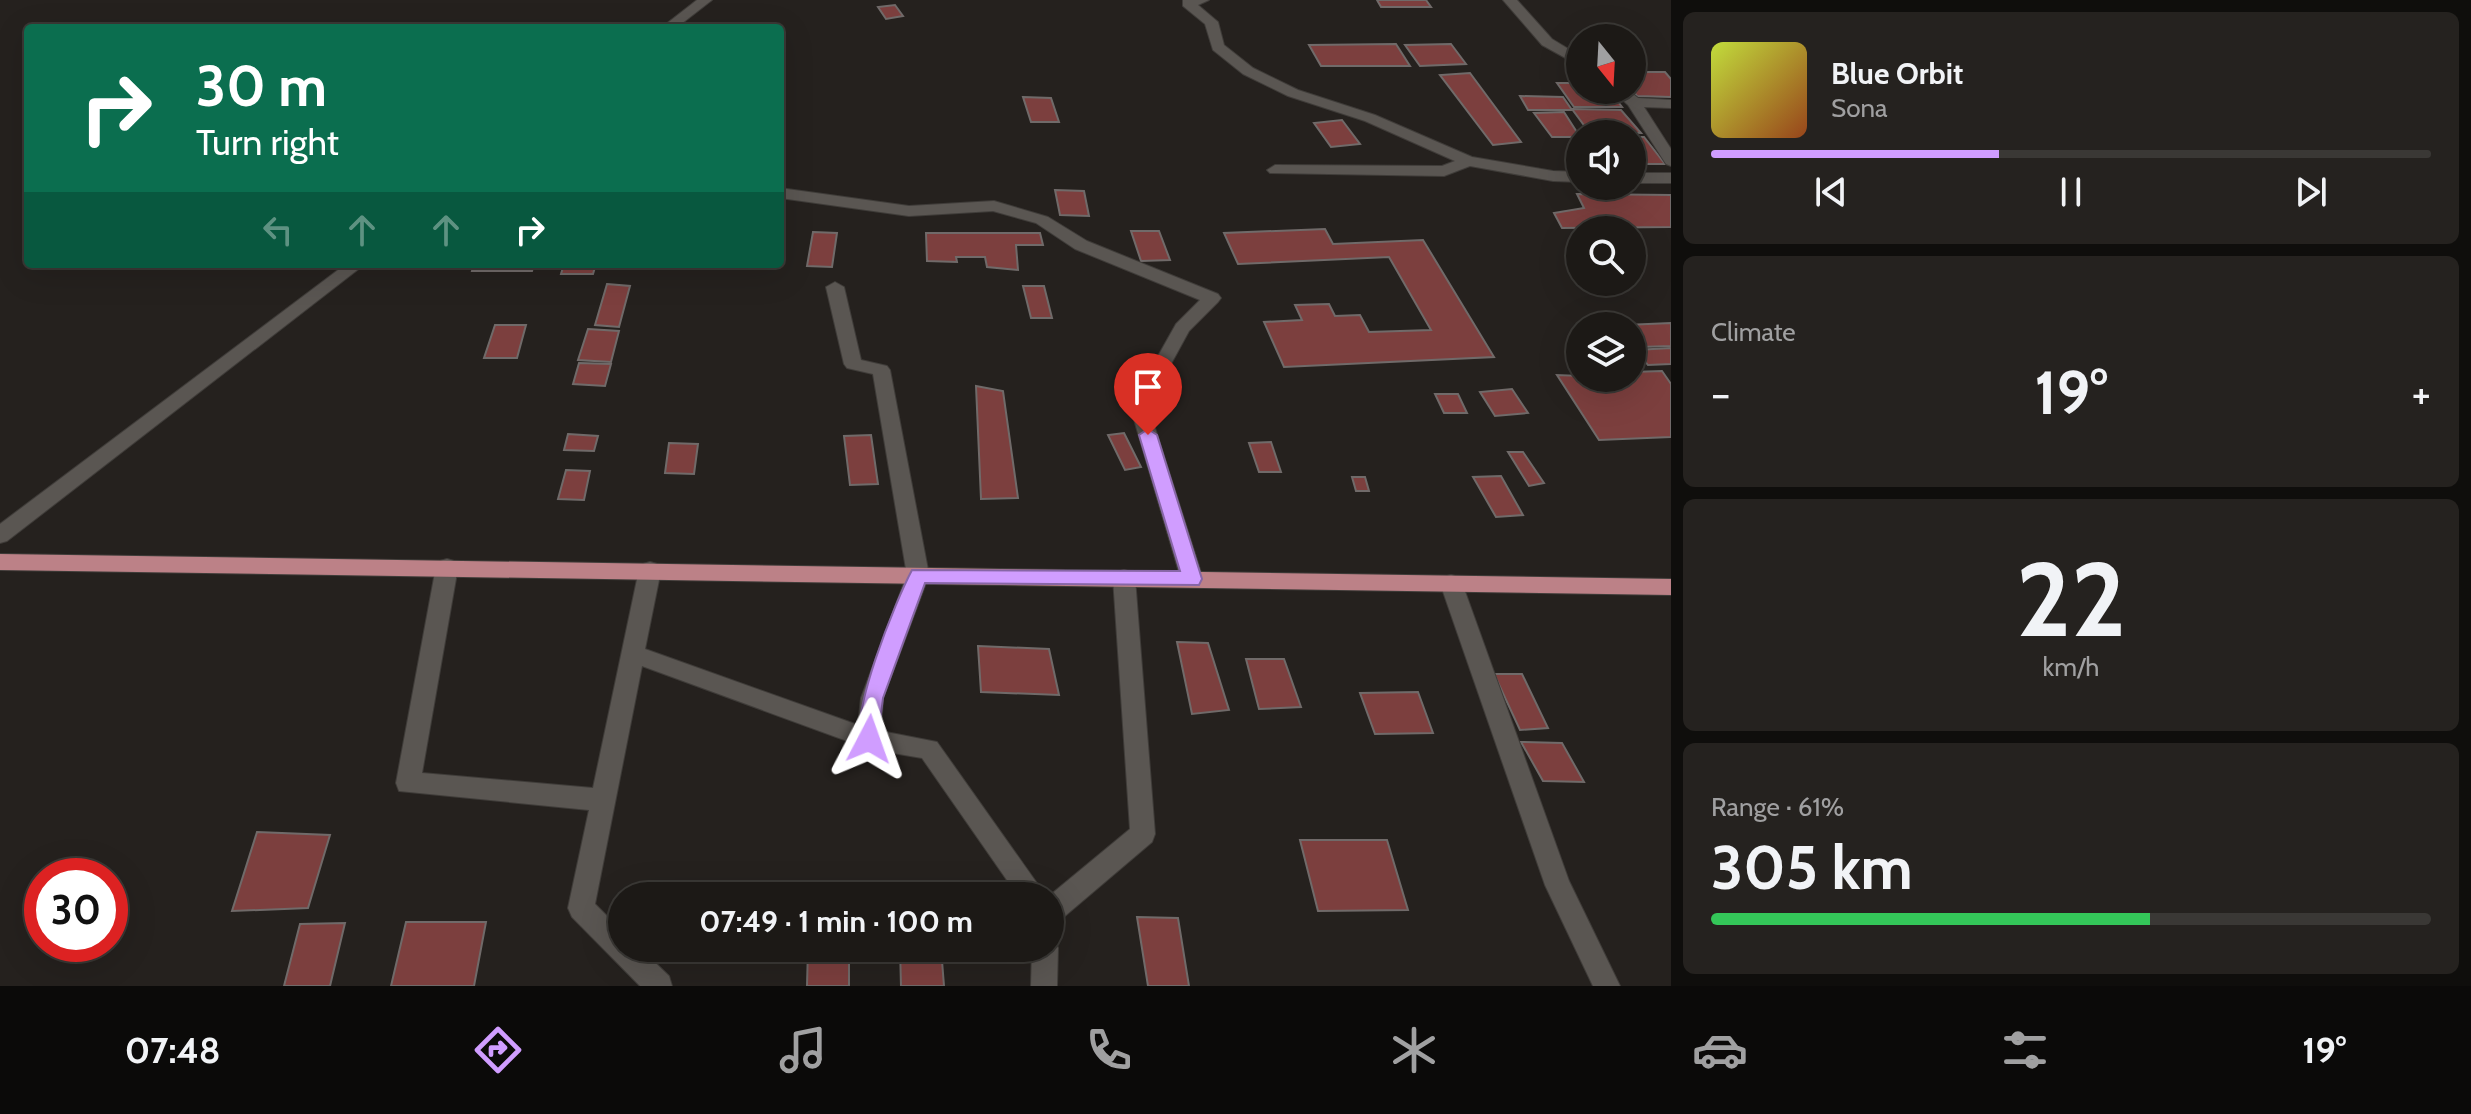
<!DOCTYPE html>
<meta charset="utf-8">
<style>
body{margin:0;font-family:Cabin,sans-serif;background:#25221f;color:#f1f3f6;height:100vh;display:flex;flex-direction:column;font-size:30px;white-space:nowrap}
*{box-sizing:border-box;margin:0}
p{font-size:26px;color:#a0a0a1}
.icon{flex:none;width:44px;height:44px;fill:none;stroke:currentColor;stroke-width:2;stroke-linecap:round;stroke-linejoin:round}
.map{position:relative;flex:1;overflow:hidden}
.side{display:flex;flex-direction:column;gap:12px;padding:12px;background:#0f0e0c;width:800px}
.side>*{flex:none}
.guide{position:absolute;left:24px;top:24px;width:760px;height:244px;border-radius:8px;box-shadow:0 8px 32px #0002,0 0 0 2px #3a3835;background:#0b6e4f;color:#fff;overflow:hidden}
.needle{width:52px;rotate:162deg}
.tools{position:absolute;left:1566px;top:24px;display:grid;gap:16px}
.tools a{display:grid;place-items:center;width:80px;height:80px;border-radius:50%;background:#1c1916;box-shadow:0 8px 32px #0002,0 0 0 2px #3a3835;font-size:40px}
.speed{position:absolute;left:24px;top:858px;display:flex;gap:16px;font-size:40px;font-weight:700;text-align:center}
.speed>*{display:grid;place-content:center;width:104px;height:104px;border-radius:50%;background:#1c1916;box-shadow:0 8px 32px #0002,0 0 0 2px #3a3835;line-height:1}
.speed .limit{border:12px solid #d22;background:#fff;color:#111}
.pin{position:absolute;display:grid;place-items:center;width:68px;height:68px;color:#fff;margin:-82px -34px;border-radius:50% 50% 50% 0;rotate:-45deg;box-shadow:0 0 8px #0007}
.pin .icon{rotate:45deg}
.me{position:absolute;width:88px;margin:-44px;rotate:4deg;stroke-linejoin:round;filter:drop-shadow(0 0 6px #0008)}
.turn{display:flex;align-items:center;gap:28px;height:168px;padding:0 40px;font-size:36px}
.turn .icon{width:104px;height:104px;stroke-width:2.5}
.turn b{display:block;font-size:56px;line-height:68px}
.lanes{display:flex;align-items:center;height:76px;padding:0 40px;background:#0003;justify-content:center;gap:40px;direction:ltr}
.lanes .off{opacity:.35}
.big{font-size:60px;font-weight:700;line-height:1.1}
.side .card{flex:1;display:flex;flex-direction:column;justify-content:center;gap:12px;min-width:0;padding:0 28px;border-radius:12px;background:#25221f}
.side .dial{align-items:center;gap:0}
.dial b{font-size:104px;line-height:1}
.song{display:flex;align-items:center;gap:24px}
.cover{width:96px;height:96px;border-radius:12px;background:linear-gradient(135deg,hsl(70 70% 55%),hsl(20 70% 35%))}
.played{height:8px;border-radius:4px;background:linear-gradient(90deg,#d09dff 40%,#3a3835 40%)}
.keys{display:flex;justify-content:space-around;direction:ltr}
.heat{display:flex;justify-content:space-between;align-items:center;font-size:44px;direction:ltr}
.charge{height:12px;border-radius:6px;background:linear-gradient(90deg,#34c759 61%,#3a3835 0)}
.trip{position:absolute;left:608px;top:882px;width:456px;height:80px;border-radius:40px;background:#1c1916;box-shadow:0 8px 32px #0002,0 0 0 2px #3a3835;font-weight:700;line-height:80px;text-align:center}
.menu{display:flex;height:128px;justify-content:space-around;align-items:center;background:#0b0a09;color:#a0a0a1}
.menu .icon{width:56px;height:56px}
.menu .active{color:#d09dff}
.menu b{font-size:36px;color:#f1f3f6}
main{display:flex;flex:1;min-height:0}
.map>svg:first-child{display:block}
.building{fill:#7c3f3e;stroke:#706a69;stroke-width:2}
.lines{fill:none;stroke-linecap:round;stroke-linejoin:round}
.street-casing{stroke:#3f3c39;stroke-width:2}
.secondary-casing{stroke:#3f3c39;stroke-width:2}
.primary-casing{stroke:#3f3c39;stroke-width:2}
.street{fill:#5a5652;fill-rule:evenodd}
.secondary{fill:#5a5652;fill-rule:evenodd}
.primary{fill:#bc8187;fill-rule:evenodd}
.route{fill:#d09dff;stroke:#8766a6;stroke-width:2}
</style>
<main>
<div class="map">
<svg width="1671" height="986" viewBox="0 0 1671 986">
<rect width="100%" height="100%" fill="#25211e"/>
<g class="building">
<path d="M1377 0H1426L1431 7H1381Z"/>
<path d="M895 5 903 16 886 19 878 7Z"/>
<path d="M1396 44 1410 66H1321L1309 45Z"/>
<path d="M1451 44 1466 64 1420 66 1405 45Z"/>
<path d="M1632 72H1665L1671 79V97L1637 96 1632 90Z"/>
<path d="M1470 73 1521 142 1493 145 1440 75Z"/>
<path d="M1557 83H1580V90H1609L1622 107H1574Z"/>
<path d="M1520 96 1563 97 1572 110H1528Z"/>
<path d="M1023 97 1051 98 1059 122H1031Z"/>
<path d="M1572 109 1621 110 1641 133 1589 132Z"/>
<path d="M1564 112 1580 137H1552L1534 113Z"/>
<path d="M1342 120 1360 144 1331 147 1314 123Z"/>
<path d="M1632 137H1644L1665 164H1632Z"/>
<path d="M1055 190 1084 191 1089 216 1060 215Z"/>
<path d="M1577 194 1671 195V227L1562 228 1554 213 1584 208Z"/>
<path d="M1325 229 1333 244 1423 240 1494 357 1284 367 1264 322 1302 320 1295 305 1329 304 1335 316 1360 315 1369 332 1431 330 1389 257 1238 264 1224 233Z"/>
<path d="M1131 231H1159L1170 260 1141 261Z"/>
<path d="M813 232 837 233 832 267 807 266Z"/>
<path d="M926 233H1040L1043 245H1016L1018 270 987 267 985 257H956L957 262 927 261Z"/>
<path d="M474 264H534L532 271H472Z"/>
<path d="M564 264H596L593 274H561Z"/>
<path d="M607 284 630 286 619 327 595 325Z"/>
<path d="M1023 286H1044L1052 318H1031Z"/>
<path d="M1671 323V346L1640 347 1632 335V326L1625 325Z"/>
<path d="M495 325H526L517 358H484Z"/>
<path d="M588 329 619 331 611 362 578 360Z"/>
<path d="M1671 348V364L1648 365 1636 350Z"/>
<path d="M579 363 611 364 605 386 573 384Z"/>
<path d="M1662 371 1671 384V437L1599 440 1557 375 1632 378V372Z"/>
<path d="M976 386 1003 391 1018 498 981 499Z"/>
<path d="M1512 389 1528 413 1495 416 1480 392Z"/>
<path d="M1435 394H1458L1467 413H1444Z"/>
<path d="M1124 433 1141 467 1125 470 1108 435Z"/>
<path d="M568 434 598 436 594 451 564 450Z"/>
<path d="M871 435 878 484 850 485 844 436Z"/>
<path d="M1271 442 1281 472H1259L1249 443Z"/>
<path d="M669 443 698 444 694 474 665 473Z"/>
<path d="M1508 452H1523L1544 483 1529 486Z"/>
<path d="M566 470 590 471 584 500 558 499Z"/>
<path d="M1501 476 1523 515 1496 517 1473 477Z"/>
<path d="M1352 477H1365L1369 491H1356Z"/>
<path d="M1177 642 1208 643 1229 710 1192 714Z"/>
<path d="M978 646 1049 649 1059 695 981 692Z"/>
<path d="M1246 659H1284L1301 707 1259 709Z"/>
<path d="M1494 674H1522L1548 728 1520 730Z"/>
<path d="M1418 692 1433 733 1375 734 1360 693Z"/>
<path d="M1521 742 1562 743 1584 782 1543 781Z"/>
<path d="M257 832 330 835 308 908 232 911Z"/>
<path d="M1300 840H1387L1408 910 1318 911Z"/>
<path d="M1137 917 1178 918 1189 986H1148Z"/>
<path d="M406 922H486L474 986H391Z"/>
<path d="M345 923 330 986H284L300 924Z"/>
<path d="M808 948H849V986H807Z"/>
<path d="M900 948H941L944 986H901Z"/>
</g>
<g class="lines">
<defs>
<g id="street">
<path d="M1183 0H1209L1198 5 1218 22 1224 45 1253 68 1298 90 1375 115 1472 157 1553 171 1580 172V182L1553 181 1470 166 1444 176 1270 173 1267 170 1275 165 1442 166 1455 161 1365 121 1288 96 1243 74 1213 50 1205 24 1183 6Z"/>
<path d="M1503 0H1517L1552 39 1580 56V66L1542 45Z"/>
<path d="M1612 90H1628L1638 98 1671 100V108L1644 107 1671 149V166L1666 164 1628 105Z"/>
<rect x="1632" y="173" width="39" height="10"/>
<path d="M780 188 909 206 994 201 1048 217 1087 241 1218 294 1221 298 1218 302 1189 331 1148 406 1203 579 1200 585 1192 587 1184 585 1181 579 1130 406 1176 324 1200 300 1075 249 1036 223 993 211 909 216 780 198Z"/>
<path d="M835 282 844 287 861 360 887 366 890 370 929 575 883 698 881 731 937 742 1046 896H1018L922 758 869 749 642 666 595 904 622 931V948H640L669 976 672 986H640L572 917 568 908 589 810 399 791 396 783 436 567 440 561 447 559 454 561 458 567 422 773 593 788 639 570 643 564 650 562 657 564 661 570 645 649 858 725 861 698 907 575 873 374 847 368 844 364 826 287Z"/>
<path d="M1124 570 1131 572 1135 578 1155 834 1152 842 1059 921 1050 925 1049 896 1130 829 1113 578 1117 572Z"/>
<path d="M1451 575 1459 577 1462 583 1569 881 1620 986H1593L1545 885 1440 583 1443 577Z"/>
<path d="M1050 937 1054 939 1058 948 1057 986H1031L1032 948H1050Z"/>
</g>
<g id="secondary">
<path d="M697 0H712L676 28H661Z"/>
<path d="M346 264H365L7 541 0 543V524Z"/>
</g>
<path id="primary" d="M0 554 1671 579V595L0 570Z"/>
</defs>
<use href="#street" class="street-casing"/>
<use href="#secondary" class="secondary-casing"/>
<use href="#primary" class="primary-casing"/>
<use href="#street" class="street"/>
<use href="#secondary" class="secondary"/>
<use href="#primary" class="primary"/>
</g>
<path class="route" d="M1148 429 1157 435 1202 579 1199 585 925 583 883 698 877 746 869 749 862 746C848 717 896 600 912 570L1180 571 1139 435Z"/>
</svg>
<div class="tools">
<a><svg class="needle" viewBox="-14 -14 28 28"><path d="M0-13l5 13h-10z" fill="#e53935"/><path d="M0 13l5-13h-10z" fill="#a0a0a1"/></svg></a>
<a><svg class="icon" aria-label="sound" viewBox="0 0 24 24"><path d="M4 9h4l5-4v14l-5-4H4zM17 9q2 3 0 6"/></svg></a>
<a><svg class="icon" aria-label="search" viewBox="0 0 24 24"><circle cx="10" cy="10" r="6"/><path d="M15 15l6 6"/></svg></a>
<a><svg class="icon" aria-label="layers" viewBox="0 0 24 24"><path d="M12 4l9 5-9 5-9-5zM3 14l9 5 9-5"/></svg></a>
</div>
<div class="speed"><div class="limit">30</div></div>
<div class="pin" style="left:1148px;top:435px;background:#d93025"><svg class="icon" aria-label="arrive" viewBox="0 0 24 24"><path d="M6 21V4h12l-3 4 3 4H6"/></svg></div>
<svg class="me" style="left:869px;top:739px" viewBox="-20 -20 40 40"><path d="M0-17L14 15 0 8-14 15z" fill="#d09dff" stroke="#fff" stroke-width="4"/></svg>
<div class="trip">07:49 · 1 min · 100 m</div>
<div class="guide">
<div class="turn"><svg class="icon" aria-label="right" viewBox="0 0 24 24"><path d="M7 20v-9h11M14 6l5 5-5 5"/></svg><div><b>30 m</b>Turn right</div></div>
<div class="lanes"><svg class="icon off" aria-label="left" viewBox="0 0 24 24"><path d="M17 20v-9H6M10 6l-5 5 5 5"/></svg><svg class="icon off" aria-label="ahead" viewBox="0 0 24 24"><path d="M12 20V5M6 11l6-6 6 6"/></svg><svg class="icon off" aria-label="ahead" viewBox="0 0 24 24"><path d="M12 20V5M6 11l6-6 6 6"/></svg><svg class="icon" aria-label="right" viewBox="0 0 24 24"><path d="M7 20v-9h11M14 6l5 5-5 5"/></svg></div>
</div>
</div>
<section class="side">
<div class="card">
<div class="song"><i class="cover"></i><div><b>Blue Orbit</b><p>Sona</p></div></div>
<div class="played"></div>
<div class="keys"><svg class="icon" aria-label="previous" viewBox="0 0 24 24"><path d="M18 5L8 12l10 7zM5 5v14"/></svg><svg class="icon" aria-label="pause" viewBox="0 0 24 24"><path d="M8 5v14M16 5v14"/></svg><svg class="icon" aria-label="next" viewBox="0 0 24 24"><path d="M6 5l10 7-10 7zM19 5v14"/></svg></div>
</div>
<div class="card"><p>Climate</p>
<div class="heat"><a>−</a><b class="big">19°</b><a>+</a></div>
</div>
<div class="card dial"><b>22</b><p>km/h</p></div>
<div class="card"><p>Range · 61%</p><b class="big">305 km</b><div class="charge"></div></div>
</section>
</main>
<nav class="menu">
<b>07:48</b>
<svg class="icon active" aria-label="directions" viewBox="0 0 24 24"><path d="M12 3l9 9-9 9-9-9zM9 14v-3h6M13 9l2 2-2 2"/></svg>
<svg class="icon" aria-label="music" viewBox="0 0 24 24"><path d="M9 18V5l10-2v13"/><circle cx="6" cy="18" r="3"/><circle cx="16" cy="16" r="3"/></svg>
<svg class="icon" aria-label="phone" viewBox="0 0 24 24"><path d="M5 4h4l2 5-3 2q2 4 5 5l2-3 5 2v4C11 20 4 13 5 4z"/></svg>
<svg class="icon" aria-label="climate" viewBox="0 0 24 24"><path d="M12 3v18M4 7l16 10M4 17L20 7"/></svg>
<svg class="icon" aria-label="car" viewBox="0 0 24 24"><path d="M5 17H2v-5l4-1 3-4h7l3 4 3 1v5h-3M9 17h6M6 11h13"/><circle cx="7" cy="17" r="2"/><circle cx="17" cy="17" r="2"/></svg>
<svg class="icon" aria-label="filters" viewBox="0 0 24 24"><path d="M4 7h16M4 17h16"/><circle cx="9" cy="7" r="2"/><circle cx="15" cy="17" r="2"/></svg>
<b>19°</b>
</nav>
